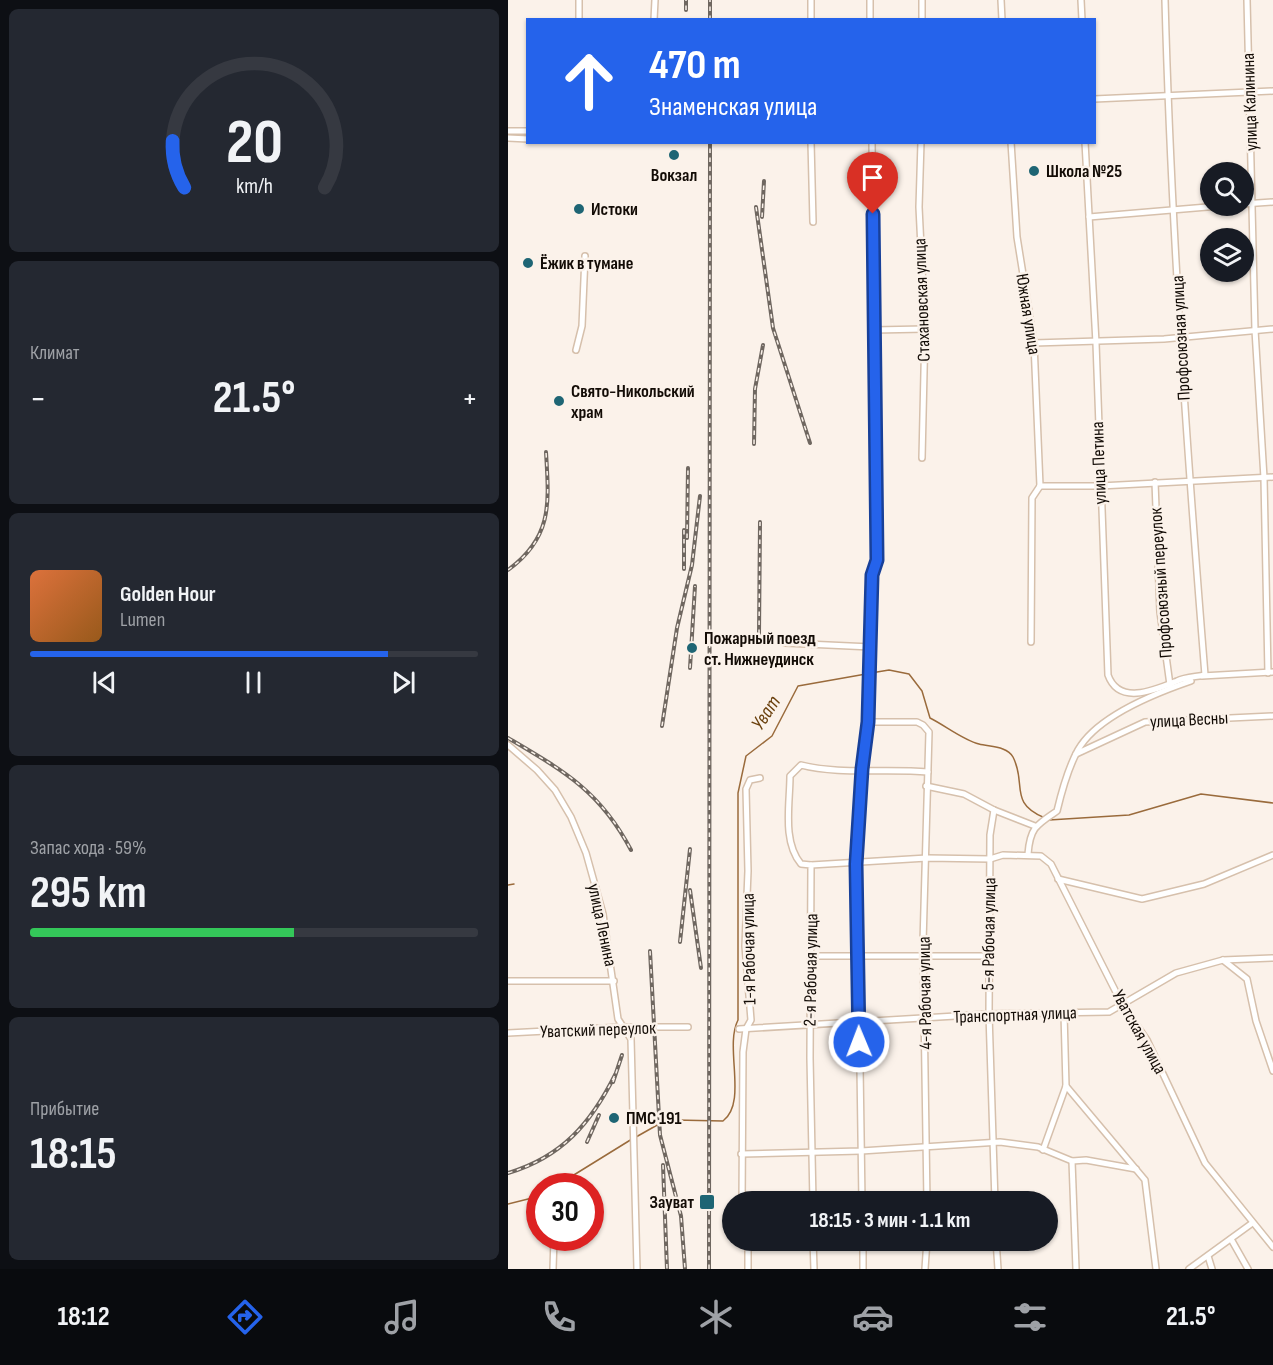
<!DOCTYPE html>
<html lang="ru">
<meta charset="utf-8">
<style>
body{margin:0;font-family:"Sofia Sans Condensed",sans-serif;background:#242831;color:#f1f3f6;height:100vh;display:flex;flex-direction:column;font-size:22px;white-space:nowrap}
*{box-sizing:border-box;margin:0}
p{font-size:20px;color:#9ea1a6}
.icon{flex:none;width:33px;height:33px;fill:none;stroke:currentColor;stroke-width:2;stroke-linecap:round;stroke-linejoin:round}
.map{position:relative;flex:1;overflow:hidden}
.details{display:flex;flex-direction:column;gap:9px;padding:9px;background:#0d0f14;width:508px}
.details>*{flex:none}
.top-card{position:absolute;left:18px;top:18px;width:570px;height:126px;border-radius:0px;box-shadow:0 2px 4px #0004;background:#2563eb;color:#fff;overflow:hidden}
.buttons{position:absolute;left:692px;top:162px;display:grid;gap:12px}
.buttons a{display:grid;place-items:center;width:54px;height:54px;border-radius:50%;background:#171b24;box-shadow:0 2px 4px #0004;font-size:30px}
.speed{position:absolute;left:18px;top:1173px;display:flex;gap:12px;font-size:30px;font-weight:700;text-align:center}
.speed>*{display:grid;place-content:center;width:78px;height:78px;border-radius:50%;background:#171b24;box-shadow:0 2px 4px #0004;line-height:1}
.speed .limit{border:9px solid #d22;background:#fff;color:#111}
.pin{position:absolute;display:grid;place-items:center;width:51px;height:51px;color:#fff;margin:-62px -26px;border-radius:50% 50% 50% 0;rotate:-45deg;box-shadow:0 0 6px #0007}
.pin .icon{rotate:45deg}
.me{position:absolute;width:66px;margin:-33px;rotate:359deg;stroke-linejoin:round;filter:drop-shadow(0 0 4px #0008)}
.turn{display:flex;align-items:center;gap:21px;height:126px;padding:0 24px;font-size:27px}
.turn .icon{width:78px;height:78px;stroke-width:2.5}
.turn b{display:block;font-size:42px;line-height:51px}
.big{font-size:45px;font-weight:700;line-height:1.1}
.details .tile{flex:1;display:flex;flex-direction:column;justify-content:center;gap:9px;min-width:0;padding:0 21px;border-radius:9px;background:#242831}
.details .dial{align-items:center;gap:0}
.dial svg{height:156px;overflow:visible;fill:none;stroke:#363941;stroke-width:7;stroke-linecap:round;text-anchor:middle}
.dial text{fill:#f1f3f6;stroke:none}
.song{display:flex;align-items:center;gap:18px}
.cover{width:72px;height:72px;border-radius:9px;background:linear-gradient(135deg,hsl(20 70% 55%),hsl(30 70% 35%))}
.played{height:6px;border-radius:3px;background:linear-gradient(90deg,#2563eb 80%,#363941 80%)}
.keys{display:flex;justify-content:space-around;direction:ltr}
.heat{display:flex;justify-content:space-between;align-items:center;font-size:33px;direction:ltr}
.charge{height:9px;border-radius:4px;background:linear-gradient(90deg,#34c759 59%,#363941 0)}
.trip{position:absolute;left:214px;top:1191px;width:336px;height:60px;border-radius:30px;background:#171b24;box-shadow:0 2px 4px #0004;font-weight:700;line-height:60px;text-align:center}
.tab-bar{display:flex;height:96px;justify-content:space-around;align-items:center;background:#090b0e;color:#9ea1a6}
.tab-bar .icon{width:42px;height:42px}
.tab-bar .current{color:#2563eb}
.tab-bar b{font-size:27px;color:#f1f3f6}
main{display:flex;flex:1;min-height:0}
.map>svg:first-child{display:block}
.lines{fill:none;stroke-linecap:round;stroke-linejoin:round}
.stream{stroke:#9a6b3c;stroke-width:1.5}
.minor-casing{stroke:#d6c0ac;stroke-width:8}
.minor{stroke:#fff;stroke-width:5}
.rail-casing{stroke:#6f6760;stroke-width:4}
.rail{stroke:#fbf2ea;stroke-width:1.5;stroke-dasharray:4.5;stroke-linecap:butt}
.route-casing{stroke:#184099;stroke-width:15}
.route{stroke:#2563eb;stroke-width:10}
.poi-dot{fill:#1e6574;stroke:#fbf2ea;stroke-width:2}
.labels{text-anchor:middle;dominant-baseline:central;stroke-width:5;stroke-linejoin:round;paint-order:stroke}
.street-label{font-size:18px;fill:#130c06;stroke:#fbf2ea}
.poi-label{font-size:18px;font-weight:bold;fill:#130c06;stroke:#fbf2ea;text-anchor:start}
.water-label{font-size:20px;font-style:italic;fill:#6a400d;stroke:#fbf2ea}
</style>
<main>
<section class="details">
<div class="tile dial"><svg viewBox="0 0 100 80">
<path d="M14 69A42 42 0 1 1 86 69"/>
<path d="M14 69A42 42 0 0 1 8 45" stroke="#2563eb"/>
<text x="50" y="56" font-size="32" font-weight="700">20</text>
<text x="50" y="72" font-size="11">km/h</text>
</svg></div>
<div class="tile"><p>Климат</p>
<div class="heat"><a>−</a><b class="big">21.5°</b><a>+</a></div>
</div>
<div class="tile">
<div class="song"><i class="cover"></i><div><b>Golden Hour</b><p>Lumen</p></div></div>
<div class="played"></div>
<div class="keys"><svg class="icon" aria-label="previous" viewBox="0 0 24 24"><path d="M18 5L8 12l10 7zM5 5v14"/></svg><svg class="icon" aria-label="pause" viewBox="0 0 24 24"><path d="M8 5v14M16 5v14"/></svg><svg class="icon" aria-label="next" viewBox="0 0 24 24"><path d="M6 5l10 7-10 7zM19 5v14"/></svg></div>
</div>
<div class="tile"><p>Запас хода · 59%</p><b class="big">295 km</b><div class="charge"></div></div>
<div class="tile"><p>Прибытие</p><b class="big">18:15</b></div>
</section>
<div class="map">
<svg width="765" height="1269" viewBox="0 0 765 1269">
<rect width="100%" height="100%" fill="#fbf2ea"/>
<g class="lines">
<g class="stream">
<path d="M363 673 381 670 401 674 414 691 422 718C438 726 455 740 471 744 482 747 499 746 505 757 519 784 500 803 537 818"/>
<path d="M541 820 621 815 693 794 765 803"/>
<path d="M0 885 6 884"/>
<path d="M128 1137 151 1124 167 1120 215 1121C240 1102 216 1047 230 1020V793L238 756 264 736 290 686 358 674"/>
<path d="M48 1186 124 1139"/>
<path d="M0 1204 32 1196"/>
</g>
<defs>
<g id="minor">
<path d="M71 0V20"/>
<path d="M362 0V20"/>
<path d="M493 0 494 20"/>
<path d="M573 0 574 20"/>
<path d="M657 0C663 225 679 451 697 675"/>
<path d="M739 0 747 330 756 478 760 673"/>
<path d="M146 20 147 0"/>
<path d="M303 20V0"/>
<path d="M414 20V0"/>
<path d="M586 99 765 91"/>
<path d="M0 131H20"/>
<path d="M0 138 20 139"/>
<path d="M303 142 305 222"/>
<path d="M413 142 411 207 417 329 414 458"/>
<path d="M503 142 509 237 526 343 532 486"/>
<path d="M577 142 588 343 600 675C611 706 647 690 669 681 677 677 688 677 697 675"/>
<path d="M735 204 765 202"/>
<path d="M581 217 711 206"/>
<path d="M366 330 417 329"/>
<path d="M526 343 656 339 765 329"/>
<path d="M68 350 74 326 77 256"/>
<path d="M647 482 652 612 662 685"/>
<path d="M532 486H592L765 477"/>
<path d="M523 642 524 498 532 486"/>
<path d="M277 643 363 647"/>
<path d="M694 676 765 672"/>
<path d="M360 722H409L415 725 421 732 415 943 419 1202"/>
<path d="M0 745 29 770 47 790 63 817 78 853 95 914 110 1019 123 1039 129 1269"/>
<path d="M568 754 637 722 765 716"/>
<path d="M418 786 456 794 486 810 527 826"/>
<path d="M486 810 482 835 481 1014 487 1202"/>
<path d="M520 854C522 828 528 825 549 811 554 790 560 768 570 750 589 716 648 693 683 681"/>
<path d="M303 865 419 858 482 859 495 855 533 856 543 864 614 1004 639 1040 697 1163 765 1247"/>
<path d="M550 879 634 899 696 884 765 855"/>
<path d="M304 956H481"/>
<path d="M715 960 739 979 748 1021 765 1071"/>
<path d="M0 981H106"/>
<path d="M231 1029 481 1014 601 1012 668 973 715 960 765 958"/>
<path d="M0 1033 115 1027H180"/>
<path d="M558 1086 637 1180 648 1269"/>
<path d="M535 1150 558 1086 556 1013"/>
<path d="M233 1154 353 1151 492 1142 530 1147 564 1161 578 1160 628 1169"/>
<path d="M564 1161 568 1269"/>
<path d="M234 1202 235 1052 238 1029 243 1020 237 946 240 871 238 789 242 780 252 778"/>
<path d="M305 1202 302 1058 303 865 293 864C274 841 282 804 282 776L293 765C331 775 379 768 420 772"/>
<path d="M354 1202 349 864 360 722 364 575 369 560 364 142"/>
<path d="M723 1239 740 1269"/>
<path d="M240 1240V1269"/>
<path d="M305 1240 306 1269"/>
<path d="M355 1240V1269"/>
<path d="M488 1240 490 1269"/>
<path d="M700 1256 704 1269"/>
<path d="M45 1269 46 1238"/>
<path d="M417 1269 419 1240"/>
<path d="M681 1269 743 1224"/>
</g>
</defs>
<use href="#minor" class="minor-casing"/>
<use href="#minor" class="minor"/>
<defs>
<g id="rail">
<path d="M178 10V0"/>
<path d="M202 20V0"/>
<path d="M248 207 265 328 302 443"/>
<path d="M254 217 256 181"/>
<path d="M246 444 247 389 255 345"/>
<path d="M176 530V569"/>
<path d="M179 538 180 468"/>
<path d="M0 570C45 537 41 503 38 452"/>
<path d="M251 634 252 522"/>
<path d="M182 668 187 586"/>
<path d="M154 726 169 628 184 565 192 496"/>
<path d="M0 738C56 771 92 791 123 850"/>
<path d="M182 890 193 968"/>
<path d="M172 942 182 849"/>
<path d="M142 951 152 1135 173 1216 177 1269"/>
<path d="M105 1082 114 1055"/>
<path d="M79 1142 91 1115"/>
<path d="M155 1165 159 1269"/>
<path d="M0 1173C54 1157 83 1123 107 1075"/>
<path d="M201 1269 202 142"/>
</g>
</defs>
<use href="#rail" class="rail-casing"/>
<use href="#rail" class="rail"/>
</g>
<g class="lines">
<defs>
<path id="route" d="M351 1042 348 864 354 769 360 722 364 575 369 560 365 214"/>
</defs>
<use href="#route" class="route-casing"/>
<use href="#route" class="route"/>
</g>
<g class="poi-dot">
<circle cx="166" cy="155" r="6"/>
<circle cx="526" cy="171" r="6"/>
<circle cx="71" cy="209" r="6"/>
<circle cx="20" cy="263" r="6"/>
<circle cx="51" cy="401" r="6"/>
<circle cx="184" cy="648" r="6"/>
<circle cx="106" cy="1118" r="6"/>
<rect x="191" y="1194" width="16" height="16" rx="3"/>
</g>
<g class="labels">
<g class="street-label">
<text transform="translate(742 102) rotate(-92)">улица Калинина</text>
<text transform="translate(414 300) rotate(-92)">Стахановская улица</text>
<text transform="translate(520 314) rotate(81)">Южная улица</text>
<text transform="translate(673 338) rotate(-93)">Профсоюзная улица</text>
<text transform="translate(591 463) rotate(-92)">улица Петина</text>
<text transform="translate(653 583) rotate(-94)">Профсоюзный переулок</text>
<text transform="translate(681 720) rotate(-3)">улица Весны</text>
<text transform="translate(94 925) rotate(78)">улица Ленина</text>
<text transform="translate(481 934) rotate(-89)">5-я Рабочая улица</text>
<text transform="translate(241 949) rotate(-91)">1-я Рабочая улица</text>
<text transform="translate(303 970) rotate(-89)">2-я Рабочая улица</text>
<text transform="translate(417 993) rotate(-91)">4-я Рабочая улица</text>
<text transform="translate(507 1015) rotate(-2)">Транспортная улица</text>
<text transform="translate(90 1030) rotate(-2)">Уватский переулок</text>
<text transform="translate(631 1032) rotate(61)">Уватская улица</text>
</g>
<g class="poi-label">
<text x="538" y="171">Школа №25</text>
<text x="166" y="175" text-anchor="middle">Вокзал</text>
<text x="83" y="209">Истоки</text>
<text x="32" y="263">Ёжик в тумане</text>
<text x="63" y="391">Свято-Никольский<tspan x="63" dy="21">храм</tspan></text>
<text x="196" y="638">Пожарный поезд<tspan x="196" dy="21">ст. Нижнеудинск</tspan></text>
<text x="118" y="1118">ПМС 191</text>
<text x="186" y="1202" text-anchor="end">Зауват</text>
</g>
<g class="water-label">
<text transform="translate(258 713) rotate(-57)">Уват</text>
</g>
</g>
</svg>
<div class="buttons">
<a><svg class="icon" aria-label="search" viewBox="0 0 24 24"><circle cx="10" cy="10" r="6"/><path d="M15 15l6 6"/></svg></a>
<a><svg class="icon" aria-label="layers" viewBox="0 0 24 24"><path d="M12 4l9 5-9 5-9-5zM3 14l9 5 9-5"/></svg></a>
</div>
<div class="speed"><div class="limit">30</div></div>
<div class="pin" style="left:365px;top:214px;background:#d93025"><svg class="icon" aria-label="arrive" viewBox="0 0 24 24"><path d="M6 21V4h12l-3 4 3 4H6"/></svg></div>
<svg class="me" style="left:351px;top:1042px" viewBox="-20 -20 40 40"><circle r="17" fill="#2563eb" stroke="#fff" stroke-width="3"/><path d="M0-11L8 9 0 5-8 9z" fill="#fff"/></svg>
<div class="trip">18:15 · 3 мин · 1.1 km</div>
<div class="top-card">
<div class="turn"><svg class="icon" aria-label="ahead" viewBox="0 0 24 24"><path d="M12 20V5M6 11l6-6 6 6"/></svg><div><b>470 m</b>Знаменская улица</div></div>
</div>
</div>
</main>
<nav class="tab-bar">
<b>18:12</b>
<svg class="icon current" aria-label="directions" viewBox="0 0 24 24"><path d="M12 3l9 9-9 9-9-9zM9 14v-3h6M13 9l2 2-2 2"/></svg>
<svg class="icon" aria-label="music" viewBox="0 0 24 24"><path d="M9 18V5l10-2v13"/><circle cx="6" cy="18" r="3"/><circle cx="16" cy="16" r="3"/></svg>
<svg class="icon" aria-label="phone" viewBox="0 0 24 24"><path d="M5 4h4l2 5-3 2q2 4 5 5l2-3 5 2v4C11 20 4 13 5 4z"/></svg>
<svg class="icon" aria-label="climate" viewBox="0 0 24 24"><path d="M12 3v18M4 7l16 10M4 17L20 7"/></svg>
<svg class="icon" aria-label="car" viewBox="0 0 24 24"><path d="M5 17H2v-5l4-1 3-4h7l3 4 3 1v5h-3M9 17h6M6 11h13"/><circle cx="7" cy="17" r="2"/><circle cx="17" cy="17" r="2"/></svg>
<svg class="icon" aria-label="filters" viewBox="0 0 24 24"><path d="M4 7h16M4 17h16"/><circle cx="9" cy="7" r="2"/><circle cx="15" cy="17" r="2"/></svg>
<b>21.5°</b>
</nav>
